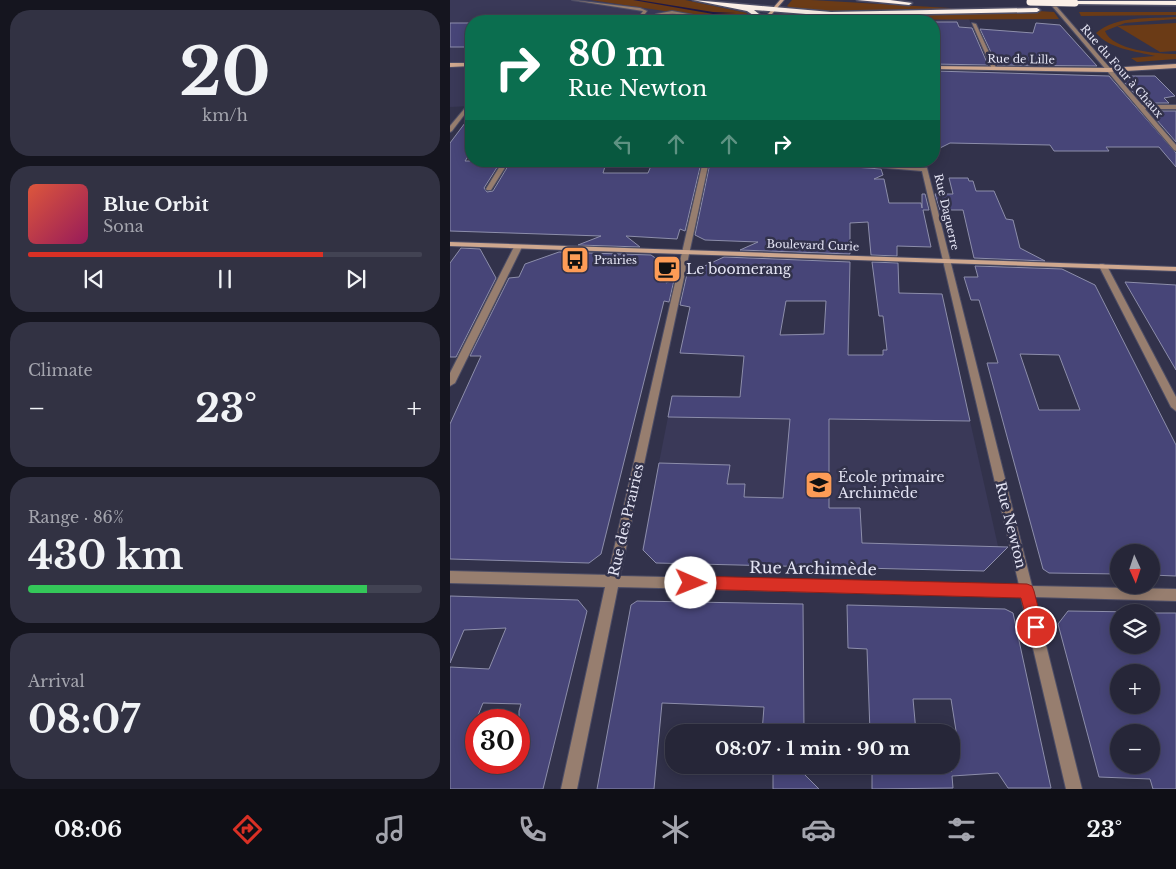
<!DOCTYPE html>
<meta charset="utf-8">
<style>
body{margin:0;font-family:"Libre Baskerville",serif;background:#323243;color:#f1f3f6;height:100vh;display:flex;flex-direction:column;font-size:19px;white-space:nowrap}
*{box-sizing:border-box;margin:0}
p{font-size:16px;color:#a4a5ae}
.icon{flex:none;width:28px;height:28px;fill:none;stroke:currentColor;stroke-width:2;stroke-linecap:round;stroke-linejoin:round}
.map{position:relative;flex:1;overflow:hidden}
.sheet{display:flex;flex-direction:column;gap:10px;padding:10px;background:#15151f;width:450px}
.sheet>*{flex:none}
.top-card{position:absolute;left:15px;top:15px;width:475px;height:152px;border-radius:20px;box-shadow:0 2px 12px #0003,0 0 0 1px #424353;background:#0b6e4f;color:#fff;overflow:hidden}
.needle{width:32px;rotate:177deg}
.controls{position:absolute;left:660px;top:544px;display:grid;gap:10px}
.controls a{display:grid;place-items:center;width:50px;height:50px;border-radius:50%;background:#262638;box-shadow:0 2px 12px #0003,0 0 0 1px #424353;font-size:25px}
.speed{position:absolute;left:15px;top:709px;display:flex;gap:10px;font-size:25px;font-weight:700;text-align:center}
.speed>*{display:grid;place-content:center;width:65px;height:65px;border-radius:50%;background:#262638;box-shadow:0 2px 12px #0003,0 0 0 1px #424353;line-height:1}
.speed .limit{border:8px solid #d22;background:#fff;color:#111}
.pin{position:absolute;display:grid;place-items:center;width:42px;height:42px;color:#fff;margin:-21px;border:2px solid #fff;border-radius:50%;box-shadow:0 1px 5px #0007}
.me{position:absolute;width:55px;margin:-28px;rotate:91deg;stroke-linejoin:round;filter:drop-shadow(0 0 4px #0008)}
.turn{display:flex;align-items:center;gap:18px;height:105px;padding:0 20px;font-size:22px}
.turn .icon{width:65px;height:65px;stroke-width:2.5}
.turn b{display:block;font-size:35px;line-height:42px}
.lanes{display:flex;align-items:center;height:48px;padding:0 20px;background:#0003;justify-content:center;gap:25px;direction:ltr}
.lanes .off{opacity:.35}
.big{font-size:38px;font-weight:700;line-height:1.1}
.sheet .card{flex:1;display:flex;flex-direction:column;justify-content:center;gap:8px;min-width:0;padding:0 18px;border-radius:20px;background:#323243}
.sheet .dial{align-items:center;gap:0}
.dial b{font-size:65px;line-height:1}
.song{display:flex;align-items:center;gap:15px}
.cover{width:60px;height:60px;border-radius:8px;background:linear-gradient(135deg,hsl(10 70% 55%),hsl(330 70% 35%))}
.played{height:5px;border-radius:2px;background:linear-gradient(90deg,#d93025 75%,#424353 75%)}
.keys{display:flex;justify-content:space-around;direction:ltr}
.heat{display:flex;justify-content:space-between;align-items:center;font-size:28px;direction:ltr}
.charge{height:8px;border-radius:4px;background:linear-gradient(90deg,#34c759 86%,#424353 0)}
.trip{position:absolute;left:215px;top:724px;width:295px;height:50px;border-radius:20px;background:#262638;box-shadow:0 2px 12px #0003,0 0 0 1px #424353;font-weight:700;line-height:50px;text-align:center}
.tab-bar{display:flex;height:80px;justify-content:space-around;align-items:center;background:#0f0f16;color:#a4a5ae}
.tab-bar .icon{width:35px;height:35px}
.tab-bar .current{color:#d93025}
.tab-bar b{font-size:22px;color:#f1f3f6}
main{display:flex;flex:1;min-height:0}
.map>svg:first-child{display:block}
.built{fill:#3a3958}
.green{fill:#6b3b16}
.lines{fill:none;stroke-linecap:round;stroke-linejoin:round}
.stream{fill:#1f1948;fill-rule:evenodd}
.building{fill:#474578;stroke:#8d8eab;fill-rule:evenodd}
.lane-casing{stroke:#4e4e66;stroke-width:2}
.street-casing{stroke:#4e4e66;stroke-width:2}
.secondary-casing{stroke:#4e4e66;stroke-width:2}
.highway-casing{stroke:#4e4e66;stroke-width:3}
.lane{fill:#977e6f;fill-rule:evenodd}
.street{fill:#977e6f;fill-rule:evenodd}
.secondary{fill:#cea78e;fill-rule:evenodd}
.highway{fill:#fbefe7;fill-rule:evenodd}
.highway-bridge-casing{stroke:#4e4e66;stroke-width:8;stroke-linecap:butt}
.highway-bridge{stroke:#fbefe7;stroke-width:7}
.route{fill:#d93025;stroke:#8d1f18}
.labels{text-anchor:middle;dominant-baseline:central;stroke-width:5;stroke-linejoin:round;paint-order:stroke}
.far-street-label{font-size:11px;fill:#e4e4f4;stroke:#32324b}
.far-poi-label{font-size:11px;fill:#e4e4f4;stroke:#32324b;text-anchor:start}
.poi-label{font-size:14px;fill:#e4e4f4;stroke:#32324b;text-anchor:start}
.street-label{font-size:14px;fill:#e4e4f4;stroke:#32324b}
.near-street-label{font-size:16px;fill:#e4e4f4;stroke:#32324b}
</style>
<main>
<section class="sheet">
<div class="card dial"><b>20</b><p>km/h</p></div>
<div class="card">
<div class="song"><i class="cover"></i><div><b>Blue Orbit</b><p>Sona</p></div></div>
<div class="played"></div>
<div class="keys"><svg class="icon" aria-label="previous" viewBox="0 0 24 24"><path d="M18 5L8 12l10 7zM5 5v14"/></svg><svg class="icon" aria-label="pause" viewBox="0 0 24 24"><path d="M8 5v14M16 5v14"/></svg><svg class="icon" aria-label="next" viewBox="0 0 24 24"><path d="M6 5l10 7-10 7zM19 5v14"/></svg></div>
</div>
<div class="card"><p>Climate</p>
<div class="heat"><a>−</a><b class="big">23°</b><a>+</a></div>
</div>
<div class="card"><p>Range · 86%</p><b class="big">430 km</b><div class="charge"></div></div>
<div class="card"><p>Arrival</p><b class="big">08:07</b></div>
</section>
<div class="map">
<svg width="726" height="789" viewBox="0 0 726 789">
<rect width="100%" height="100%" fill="#32324b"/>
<g class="built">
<path d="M0 0H228L288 11 339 16 516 12 539 67 484 69V21H21V106L0 107Z"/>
<path d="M218 417 520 421 550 555 534 571 206 563 192 549Z"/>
</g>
<g class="green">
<path d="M141 0H235L297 13 294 19 261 18Z"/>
<path d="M342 0H361L517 9 393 13 342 9 337 6Z"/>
<path d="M588 11 604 12 609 19 327 20 344 15 399 16Z"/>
<path d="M629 12H726V15L631 16Z"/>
<path d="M726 17V19L675 23 655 31C662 50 707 54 726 54V59L687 62 681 58 705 56C685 51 660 49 646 33 667 15 700 19 726 17Z"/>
<path d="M726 23V51L710 52 667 26Z"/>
</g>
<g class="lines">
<path class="stream" d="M183 0H189L263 12 286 13 263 14Z"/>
</g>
<g class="building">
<path d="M484 22H507L509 27 522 28 538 65 484 64Z"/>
<rect x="0" y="23" width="21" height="24"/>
<path d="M586 23 610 25 647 66 547 65 530 29 583 33Z"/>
<path d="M484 71 659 76 726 153V167L709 147H656L659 151H604L600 145 500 143 484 151Z"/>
<path d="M669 76H705L725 96 714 98 719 103H693Z"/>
<path d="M699 111H726V142Z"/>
<path d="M21 115V152L15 161H51L34 188 37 192 43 191 61 161 156 163 153 173H198L203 161 251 163 235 231 230 229 227 239 176 236 190 247 128 245 151 236 0 231V143Z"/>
<path d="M286 161 370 166V161H372L377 165 431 169 433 175 424 179H434L439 203H471L472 208V194H475L479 210H473L481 247 447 246V256L421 255 418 222 400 223V254L290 250 308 242 255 240 245 235 260 163 282 165Z"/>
<path d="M499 178H518L519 181H523L526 191H544L556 219 563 220 570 248 595 261 524 258 513 210H490L485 194H503Z"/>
<path d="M11 248 30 249 46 278 6 357H0V263Z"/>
<path d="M109 252 201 255 220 268 216 283 224 280 219 302 214 301 151 554 139 563 0 559V424L31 356H20L59 278 69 277 75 264Z"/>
<path d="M274 257 400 262 398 355H433V350H437L433 316H429L422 262 448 263 449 293 492 294 520 421 379 419V508H410L412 543 558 547 534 571 206 563 193 550 209 463 280 465 277 484H295L294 497 333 498 340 419 218 417 222 396 290 397 294 356 230 353 240 307 230 305 237 274ZM336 301H376L374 334 330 335Z"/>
<path d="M525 266 612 269 645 285 726 445V576L701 575V552H669V574L599 573 593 569 537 363H548L529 300H521L514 277H528ZM570 354 609 355 630 410H589Z"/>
<path d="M675 282 726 285V370Z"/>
<path d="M0 596 128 600 137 611 93 789H0V667L39 669 56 628 14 630 0 663ZM33 703 71 704 69 711V762H26V720Z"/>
<path d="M187 601 353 604 354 732H312L314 707 212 703 204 789H147L181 605Z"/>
<path d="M397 605 555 609 563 613 601 788H558L548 773 502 776 503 788 422 789V765H500L501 772V737H507L501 699H463L466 732H420L417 649 398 648Z"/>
<path d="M618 611 687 612H669V645H701V613H726V789H703L700 779 649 777 608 624ZM669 672H701V705H669ZM669 732H701V765H669Z"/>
<path d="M353 765V773L369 789H323V766H310Z"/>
</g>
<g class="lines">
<defs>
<g id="lane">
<path d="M122 0 190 8 197 11 190 21H186L193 11Z"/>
<path d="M222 11 260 18 277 17 284 21C278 21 263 21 257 20 241 17 221 9 206 18L218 21 200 19 206 14Z"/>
</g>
<g id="street">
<path d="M597 0H601L692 105H726V109H695L726 145V151L724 150Z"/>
<path d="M522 23 526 24 547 70 542 69Z"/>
<path d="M21 101V106L2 131 0 132V126Z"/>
<path d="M53 161H59L41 190H37L36 189Z"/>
<path d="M253 161H259L170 576 569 585 472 171 377 163 374 161H404L477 168 582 586 726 589V601L584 597 632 789H616L571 597 168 587 127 789H111L155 587 0 583V571L158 575Z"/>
<path d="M65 245H68L72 247 5 383 0 386V373Z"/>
<path d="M650 264H653L657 266 726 397V411L721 407 649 266Z"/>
</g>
<g id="secondary">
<path d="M330 0H334L316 21H312Z"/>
<path d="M0 63H21V66L0 67Z"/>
<path d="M726 64V68L658 72 484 69V66L658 68Z"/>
<path d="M0 242 726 267V271L0 246Z"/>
</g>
<g id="highway">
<path d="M243 0 381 12 587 8 590 10 587 12 381 16 304 10 309 14 308 19 305 21 302 19 303 15 297 11Z"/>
<path d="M407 0H440L462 3 459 5Z"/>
<path d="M625 1H726V5L623 4Z"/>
</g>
</defs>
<use href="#lane" class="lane-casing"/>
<use href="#street" class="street-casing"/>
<use href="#secondary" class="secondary-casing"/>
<use href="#highway" class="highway-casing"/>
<use href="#lane" class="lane"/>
<use href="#street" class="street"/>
<use href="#secondary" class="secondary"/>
<use href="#highway" class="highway"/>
<defs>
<path id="highway-bridge" d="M580 2 625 3"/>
</defs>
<use href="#highway-bridge" class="highway-bridge-casing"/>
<use href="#highway-bridge" class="highway-bridge"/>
</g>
<path class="route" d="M241 576 577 584 582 586 584 591 593 627 591 632 586 634 580 632 571 598 241 589 236 587 234 583 236 578Z"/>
<defs>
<symbol id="bus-square" viewBox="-11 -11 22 22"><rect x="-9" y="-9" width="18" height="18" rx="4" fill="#fd9c56" stroke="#32324b"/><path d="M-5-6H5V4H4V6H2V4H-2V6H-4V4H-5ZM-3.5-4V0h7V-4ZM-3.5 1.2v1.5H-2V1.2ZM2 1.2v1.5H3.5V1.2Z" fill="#111"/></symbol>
<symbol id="cafe-square" viewBox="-11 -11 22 22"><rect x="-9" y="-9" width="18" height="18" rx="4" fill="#fd9c56" stroke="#32324b"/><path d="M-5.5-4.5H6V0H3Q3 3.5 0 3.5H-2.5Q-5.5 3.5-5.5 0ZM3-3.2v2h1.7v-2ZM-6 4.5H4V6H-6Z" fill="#111"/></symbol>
<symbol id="school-square" viewBox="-11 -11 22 22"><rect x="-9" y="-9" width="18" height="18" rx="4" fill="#fd9c56" stroke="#32324b"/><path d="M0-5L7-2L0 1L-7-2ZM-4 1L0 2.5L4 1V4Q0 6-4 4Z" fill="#111"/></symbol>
</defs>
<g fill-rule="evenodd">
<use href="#bus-square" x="109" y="244" width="32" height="32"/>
<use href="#cafe-square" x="201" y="253" width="32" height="32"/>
<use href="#school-square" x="353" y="469" width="32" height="32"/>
</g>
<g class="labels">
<g class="far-street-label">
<text transform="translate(571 59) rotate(1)">Rue de Lille</text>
<text transform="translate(672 71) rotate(49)">Rue du Four à Chaux</text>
<text transform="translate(497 212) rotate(77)">Rue Daguerre</text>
<text transform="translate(363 245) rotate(2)">Boulevard Curie</text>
</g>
<g class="far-poi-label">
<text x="144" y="260">Prairies</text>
</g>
<g class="poi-label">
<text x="236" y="269">Le boomerang</text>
<text x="388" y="477">École primaire<tspan x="388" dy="16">Archimède</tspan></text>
</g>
<g class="street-label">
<text transform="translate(176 520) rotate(-77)">Rue des Prairies</text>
<text transform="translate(561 525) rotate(76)">Rue Newton</text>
</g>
<g class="near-street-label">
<text transform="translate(363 568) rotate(1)">Rue Archimède</text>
</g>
</g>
</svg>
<div class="controls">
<a><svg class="needle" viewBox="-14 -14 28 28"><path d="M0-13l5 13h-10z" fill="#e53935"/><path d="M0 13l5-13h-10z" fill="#a4a5ae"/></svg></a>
<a><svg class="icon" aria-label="layers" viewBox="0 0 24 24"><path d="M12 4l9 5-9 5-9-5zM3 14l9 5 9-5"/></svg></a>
<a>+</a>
<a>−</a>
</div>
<div class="speed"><div class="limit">30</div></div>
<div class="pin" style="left:586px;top:627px;background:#d93025"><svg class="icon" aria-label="arrive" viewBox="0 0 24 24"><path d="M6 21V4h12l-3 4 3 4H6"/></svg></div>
<svg class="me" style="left:241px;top:583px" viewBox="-20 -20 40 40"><circle r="19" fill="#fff"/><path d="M0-13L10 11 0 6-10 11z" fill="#d93025"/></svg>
<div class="trip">08:07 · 1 min · 90 m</div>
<div class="top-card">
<div class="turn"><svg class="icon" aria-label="right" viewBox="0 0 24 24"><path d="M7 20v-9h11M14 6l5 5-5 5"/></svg><div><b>80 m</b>Rue Newton</div></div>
<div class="lanes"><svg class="icon off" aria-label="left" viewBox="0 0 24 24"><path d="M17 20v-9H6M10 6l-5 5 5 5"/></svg><svg class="icon off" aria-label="ahead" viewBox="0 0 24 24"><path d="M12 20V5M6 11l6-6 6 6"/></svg><svg class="icon off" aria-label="ahead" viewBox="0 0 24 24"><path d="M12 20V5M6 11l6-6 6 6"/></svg><svg class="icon" aria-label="right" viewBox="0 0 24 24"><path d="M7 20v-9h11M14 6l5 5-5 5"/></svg></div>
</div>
</div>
</main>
<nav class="tab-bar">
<b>08:06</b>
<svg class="icon current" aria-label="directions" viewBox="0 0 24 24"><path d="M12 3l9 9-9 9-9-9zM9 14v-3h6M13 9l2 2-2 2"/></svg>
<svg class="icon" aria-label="music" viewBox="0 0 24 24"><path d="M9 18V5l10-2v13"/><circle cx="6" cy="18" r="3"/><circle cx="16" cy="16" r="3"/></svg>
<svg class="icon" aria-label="phone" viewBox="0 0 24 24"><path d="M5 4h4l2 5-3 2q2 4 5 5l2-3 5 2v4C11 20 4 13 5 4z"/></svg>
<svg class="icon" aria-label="climate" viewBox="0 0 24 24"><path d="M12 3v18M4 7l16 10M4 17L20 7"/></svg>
<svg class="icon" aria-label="car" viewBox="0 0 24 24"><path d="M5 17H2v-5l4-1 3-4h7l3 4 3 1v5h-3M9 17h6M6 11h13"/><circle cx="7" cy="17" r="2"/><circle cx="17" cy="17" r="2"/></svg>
<svg class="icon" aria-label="filters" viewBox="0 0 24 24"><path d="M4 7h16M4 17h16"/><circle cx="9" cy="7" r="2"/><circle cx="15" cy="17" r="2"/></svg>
<b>23°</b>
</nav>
